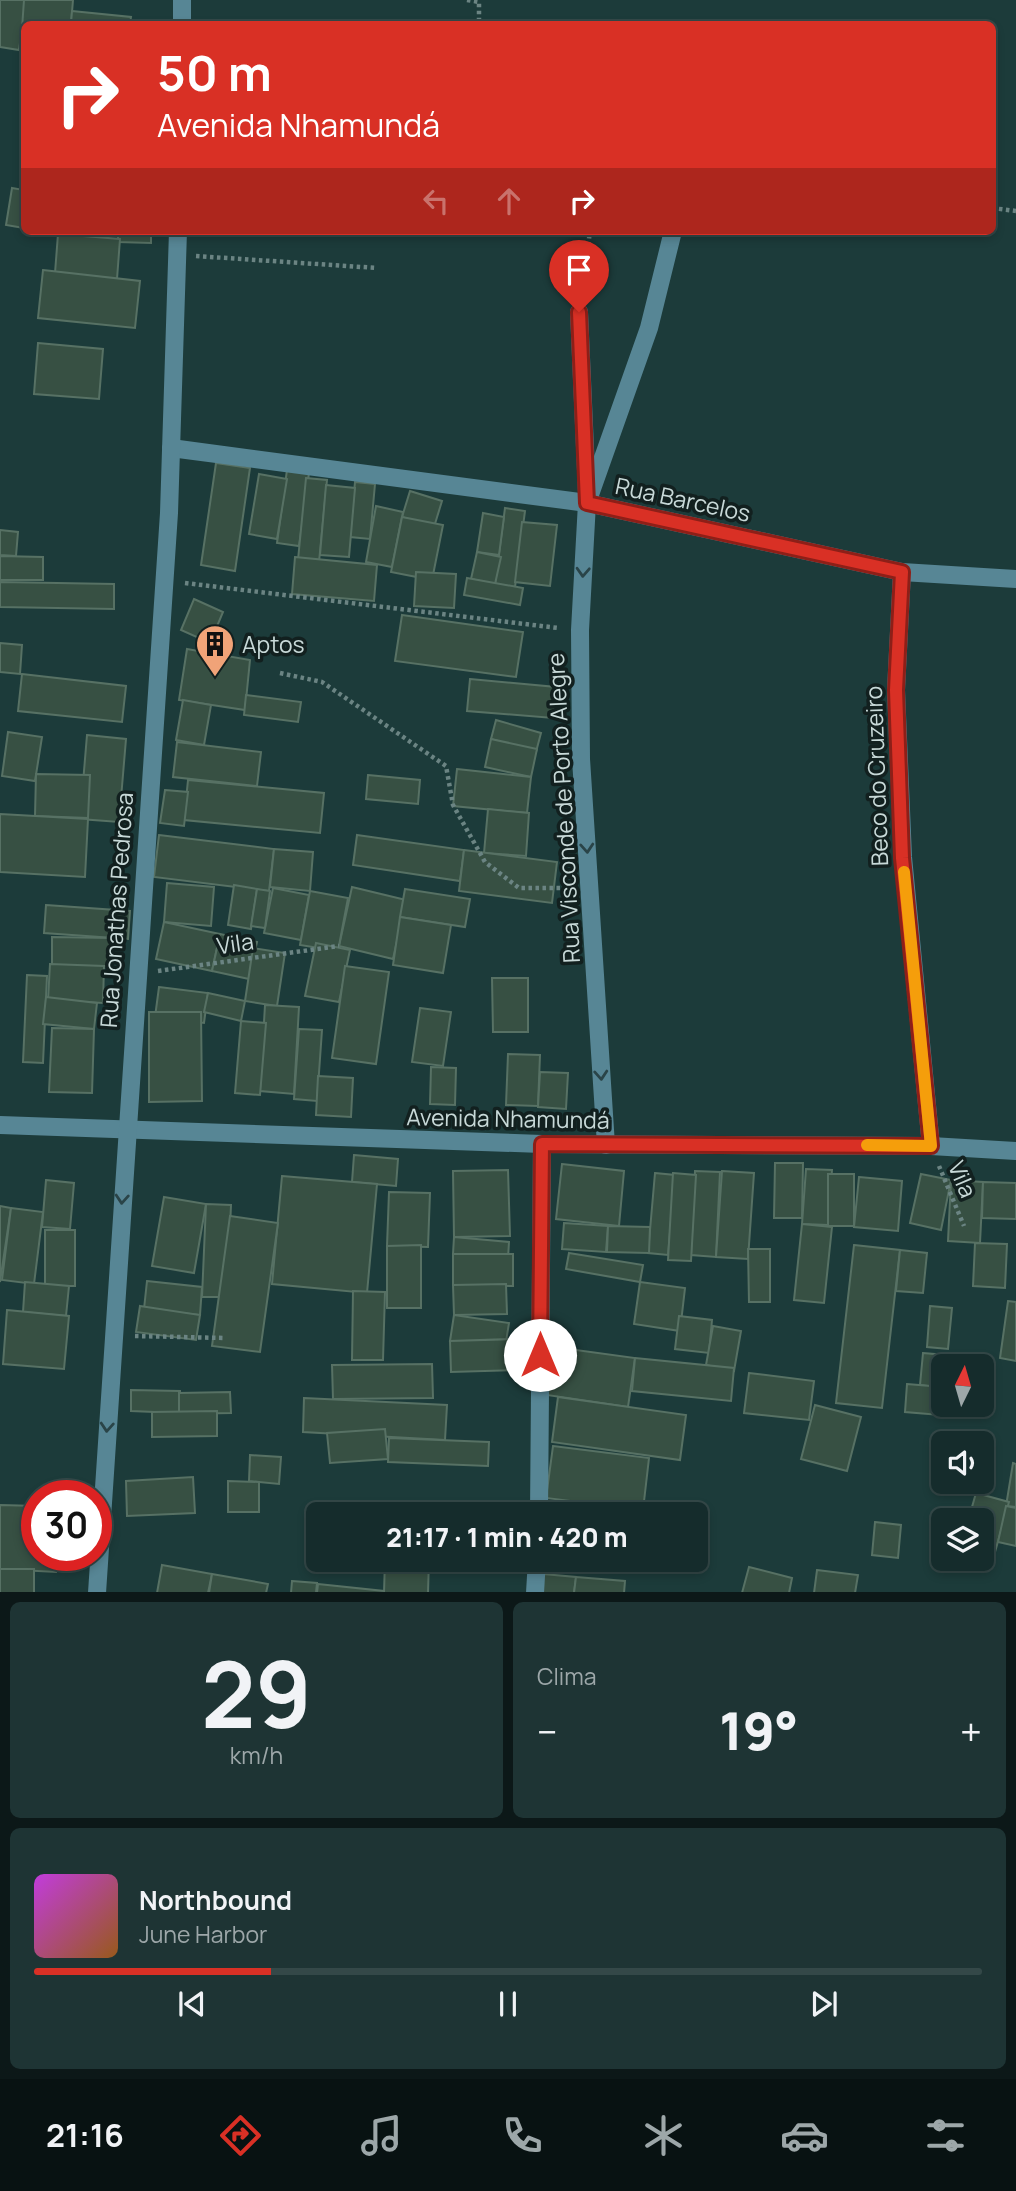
<!DOCTYPE html>
<html lang="pt">
<meta charset="utf-8">
<style>
body{margin:0;font-family:Manrope,sans-serif;background:#1e3434;color:#f1f3f6;height:100vh;display:flex;flex-direction:column;font-size:26px;white-space:nowrap}
*{box-sizing:border-box;margin:0}
p{font-size:23px;color:#9da7a9}
.icon{flex:none;width:38px;height:38px;fill:none;stroke:currentColor;stroke-width:2;stroke-linecap:round;stroke-linejoin:round}
.map{position:relative;height:1592px;overflow:hidden}
.details{display:flex;flex-direction:column;gap:10px;padding:10px;background:#0c1818;flex:1}
.details>*{flex:none}
.top-card{position:absolute;left:21px;top:21px;width:975px;height:214px;border-radius:10px;box-shadow:0 4px 10px #0003,0 0 0 2px #344848;background:#d93025;color:#fff;overflow:hidden}
.needle{width:46px;rotate:5deg}
.buttons{position:absolute;left:931px;top:1354px;display:grid;gap:14px}
.buttons a{display:grid;place-items:center;width:63px;height:63px;border-radius:10px;background:#152c2c;box-shadow:0 4px 10px #0003,0 0 0 2px #344848;font-size:35px}
.speed{position:absolute;left:21px;top:1480px;display:flex;gap:14px;font-size:35px;font-weight:700;text-align:center}
.speed>*{display:grid;place-content:center;width:91px;height:91px;border-radius:50%;background:#152c2c;box-shadow:0 4px 10px #0003,0 0 0 2px #344848;line-height:1}
.speed .limit{border:10px solid #d22;background:#fff;color:#111}
.pin{position:absolute;display:grid;place-items:center;width:60px;height:60px;color:#fff;margin:-72px -30px;border-radius:50% 50% 50% 0;rotate:-45deg;box-shadow:0 0 7px #0007}
.pin .icon{rotate:45deg}
.me{position:absolute;width:77px;margin:-38px;rotate:0deg;stroke-linejoin:round;filter:drop-shadow(0 0 5px #0008)}
.turn{display:flex;align-items:center;gap:24px;height:147px;padding:0 21px;font-size:32px}
.turn .icon{width:91px;height:91px;stroke-width:2.5}
.turn b{display:block;font-size:49px;line-height:60px}
.lanes{display:flex;align-items:center;height:66px;padding:0 21px;background:#0003;justify-content:center;gap:35px;direction:ltr}
.lanes .off{opacity:.35}
.big{font-size:52px;font-weight:800;line-height:1.1}
.details .tile{flex:1;display:flex;flex-direction:column;justify-content:center;gap:10px;min-width:0;padding:0 24px;border-radius:10px;background:#1e3434}
.details .dial{align-items:center;gap:0}
.dial b{font-size:91px;line-height:1}
.song{display:flex;align-items:center;gap:21px}
.cover{width:84px;height:84px;border-radius:10px;background:linear-gradient(135deg,hsl(290 70% 55%),hsl(30 70% 35%))}
.played{height:7px;border-radius:4px;background:linear-gradient(90deg,#d93025 25%,#344848 25%)}
.keys{display:flex;justify-content:space-around;direction:ltr}
.heat{display:flex;justify-content:space-between;align-items:center;font-size:38px;direction:ltr}
.details .tiles{flex:1;display:grid;gap:10px;grid-template-columns:1fr 1fr}
.tile:last-child{grid-column:span 2}
.trip{position:absolute;left:306px;top:1502px;width:402px;height:70px;border-radius:10px;background:#152c2c;box-shadow:0 4px 10px #0003,0 0 0 2px #344848;font-weight:800;line-height:70px;text-align:center}
.tab-bar{display:flex;height:112px;justify-content:space-around;align-items:center;background:#081212;color:#9da7a9}
.tab-bar .icon{width:49px;height:49px}
.tab-bar .selected{color:#d93025}
.tab-bar b{font-size:32px;color:#f1f3f6}
.map>svg:first-child{display:block}
.building{fill:#375043;stroke:#577164;stroke-width:2}
.lines{fill:none;stroke-linecap:round;stroke-linejoin:round}
.path{stroke:#6b8483;stroke-width:4.5;stroke-dasharray:3.5 3.5;stroke-linecap:butt}
.minor{stroke:#578695;stroke-width:18}
.oneway{stroke:#2a4448}
.route-casing{stroke:#8d1f18;stroke-width:18}
.route{stroke:#d93025;stroke-width:12}
.slow{stroke:#f59e0b;stroke-width:12}
.labels{text-anchor:middle;dominant-baseline:central;stroke-width:7;stroke-linejoin:round;paint-order:stroke}
.street-label{font-size:23px;fill:#c8d9d8;stroke:#12201f}
.poi-label{font-size:23px;fill:#c8d9d8;stroke:#12201f;text-anchor:start}
</style>
<div class="map">
<svg width="1016" height="1593" viewBox="0 0 1016 1593">
<rect width="100%" height="100%" fill="#1c3b3a"/>
<g class="building">
<path d="M0 0H26L19 50 0 47Z"/>
<path d="M24 0H73L71 24H24V43H21Z"/>
<path d="M72 11 131 17 130 24H71Z"/>
<path d="M12 188 24 190V228L6 225Z"/>
<path d="M118 231H151V243L118 242Z"/>
<path d="M58 234 120 239 117 279 55 273Z"/>
<path d="M43 270 140 281 135 328 38 318Z"/>
<path d="M38 343 103 349 99 399 34 394Z"/>
<path d="M216 463 250 468 235 571 201 565Z"/>
<path d="M287 470 309 473 299 546 277 543Z"/>
<path d="M259 474 287 479 277 539 249 534Z"/>
<path d="M306 478 327 480 319 562 298 560Z"/>
<path d="M355 482 375 484 370 539 350 537Z"/>
<path d="M326 485 355 488 349 557 320 555Z"/>
<path d="M410 491 442 501 434 527 402 517Z"/>
<path d="M376 506 403 512 392 567 366 562Z"/>
<path d="M505 508 525 511 515 587 495 584Z"/>
<path d="M483 513 504 517 499 555 477 552Z"/>
<path d="M402 517 443 525 432 580 391 572Z"/>
<path d="M522 522 557 525 550 586 515 582Z"/>
<path d="M0 530 18 532 16 556 0 555Z"/>
<path d="M477 552 501 557 495 584 471 579Z"/>
<path d="M0 556 43 557V580H0Z"/>
<path d="M295 557 377 565 374 601 292 594Z"/>
<path d="M416 572 456 574 454 608 414 606Z"/>
<path d="M467 578 523 588 520 605 464 595Z"/>
<path d="M0 582 114 584V609L0 607Z"/>
<path d="M194 599 223 612 210 643 181 630Z"/>
<path d="M402 615 523 632 516 677 395 661Z"/>
<path d="M0 643 22 645 20 674 0 672Z"/>
<path d="M187 649 250 660 245 710 179 700Z"/>
<path d="M22 674 126 686 122 722 18 711Z"/>
<path d="M470 679 556 687 553 718 467 711Z"/>
<path d="M246 695 301 702 298 722 244 715Z"/>
<path d="M183 700 211 705 204 745 176 740Z"/>
<path d="M496 720 541 733 536 752 491 739Z"/>
<path d="M8 732 42 737 35 781 2 776Z"/>
<path d="M87 735 126 739 119 822 80 819Z"/>
<path d="M491 739 537 749 531 777 485 767Z"/>
<path d="M177 742 261 752 257 786 173 777Z"/>
<path d="M457 769 531 777 527 813 453 806Z"/>
<path d="M36 774 90 775 88 818 35 816Z"/>
<path d="M368 775 420 780 418 804 366 799Z"/>
<path d="M188 780 324 793 320 833 184 820Z"/>
<path d="M165 790 188 792 184 826 160 823Z"/>
<path d="M488 809 529 813 526 856 484 853Z"/>
<path d="M0 814 88 819 85 877 0 872Z"/>
<path d="M159 835 274 849 269 891 154 877Z"/>
<path d="M357 835 464 850 460 881 353 865Z"/>
<path d="M274 849 313 852 310 891 270 887Z"/>
<path d="M464 850 557 862 552 903 459 891Z"/>
<path d="M167 883 214 887 211 926 164 922Z"/>
<path d="M234 885 257 889 251 929 228 925Z"/>
<path d="M352 887 406 900 393 959 339 946Z"/>
<path d="M273 888 309 895 301 940 264 933Z"/>
<path d="M257 889 270 891 265 928 251 926Z"/>
<path d="M405 889 470 899 465 927 400 917Z"/>
<path d="M310 891 348 898 338 951 300 945Z"/>
<path d="M46 905 130 911 128 939 44 933Z"/>
<path d="M400 917 451 925 443 973 393 965Z"/>
<path d="M164 922 220 934 212 971 156 959Z"/>
<path d="M220 934 257 942 249 979 212 971Z"/>
<path d="M52 937 112 938V966H52Z"/>
<path d="M316 943 350 950 339 1002 305 996Z"/>
<path d="M253 948 285 953 277 1006 245 1001Z"/>
<path d="M50 964 104 966 103 1003 48 1000Z"/>
<path d="M345 966 389 972 376 1064 332 1058Z"/>
<path d="M27 975 47 976 43 1063 23 1062Z"/>
<path d="M492 978H528V1032H493Z"/>
<path d="M159 987 208 993 204 1023 155 1017Z"/>
<path d="M208 993 245 1001 241 1021 204 1012Z"/>
<path d="M46 997 97 1003 94 1029 43 1024Z"/>
<path d="M265 1005 299 1007 294 1094 260 1091Z"/>
<path d="M420 1008 451 1012 443 1066 412 1062Z"/>
<path d="M149 1012H201L202 1101 149 1102Z"/>
<path d="M241 1021 266 1023 260 1095 235 1093Z"/>
<path d="M52 1028 94 1029 92 1093 49 1092Z"/>
<path d="M299 1029 322 1030 317 1101 294 1099Z"/>
<path d="M508 1054 540 1055 538 1106 506 1105Z"/>
<path d="M431 1067 456 1068 455 1105 430 1104Z"/>
<path d="M540 1072 568 1073 566 1109 538 1107Z"/>
<path d="M318 1076 353 1078 351 1117 316 1115Z"/>
<path d="M354 1155 398 1159 396 1186 352 1182Z"/>
<path d="M775 1163H803L802 1218H774Z"/>
<path d="M562 1164 624 1171 619 1226 556 1219Z"/>
<path d="M806 1169 832 1170 828 1225 802 1224Z"/>
<path d="M508 1170 510 1236 454 1237 453 1171Z"/>
<path d="M695 1171 720 1172 716 1257 691 1255Z"/>
<path d="M722 1171 754 1173 748 1259 716 1257Z"/>
<path d="M655 1173 675 1175 668 1255 648 1253Z"/>
<path d="M673 1173 696 1175 691 1261 668 1260Z"/>
<rect x="828" y="1174" width="26" height="52"/>
<path d="M921 1174 951 1180 941 1230 910 1223Z"/>
<path d="M282 1176 377 1184 367 1293 272 1284Z"/>
<path d="M859 1177 902 1181 898 1231 854 1227Z"/>
<path d="M46 1180 74 1183 70 1229 42 1227Z"/>
<path d="M951 1180 983 1182 980 1243 948 1241Z"/>
<path d="M983 1182 1016 1183V1219L982 1218Z"/>
<path d="M389 1192 430 1193 428 1247 387 1246Z"/>
<path d="M164 1197 206 1204 194 1273 152 1266Z"/>
<path d="M206 1204 231 1205 227 1297H202Z"/>
<path d="M0 1206 11 1208 0 1282Z"/>
<path d="M11 1208 43 1212 34 1284 2 1280Z"/>
<path d="M230 1216 278 1223 260 1352 212 1346Z"/>
<path d="M564 1223 608 1226 606 1252 562 1249Z"/>
<path d="M802 1224 832 1227 824 1303 794 1300Z"/>
<path d="M608 1226 650 1227 649 1253 607 1252Z"/>
<rect x="45" y="1230" width="30" height="56"/>
<path d="M454 1237 509 1242 508 1258 453 1254Z"/>
<path d="M975 1243 1007 1244 1005 1288 973 1286Z"/>
<path d="M421 1245V1308H387V1246Z"/>
<path d="M854 1245 900 1250 882 1408 836 1403Z"/>
<path d="M748 1249H770V1302H749Z"/>
<path d="M900 1250 927 1253 923 1293 896 1291Z"/>
<path d="M569 1253 643 1265 640 1282 566 1269Z"/>
<path d="M453 1254H513V1286L453 1285Z"/>
<path d="M147 1281 202 1287 200 1315 144 1309Z"/>
<path d="M25 1282 69 1286 66 1316 23 1312Z"/>
<path d="M640 1282 685 1288 680 1331 634 1324Z"/>
<path d="M506 1284 507 1314 454 1315 453 1285Z"/>
<path d="M353 1291 385 1292 383 1360H352Z"/>
<path d="M1008 1301 1016 1302V1361L1000 1358Z"/>
<path d="M140 1306 200 1315 196 1340 136 1332Z"/>
<path d="M930 1306 952 1308 948 1349 927 1347Z"/>
<path d="M7 1310 69 1316 64 1369 3 1364Z"/>
<path d="M454 1315 509 1323 505 1348 450 1341Z"/>
<path d="M679 1316 712 1320 709 1353 675 1349Z"/>
<path d="M713 1326 741 1331 734 1371 706 1365Z"/>
<path d="M514 1339 515 1370 451 1372 450 1341Z"/>
<path d="M554 1347 635 1358 628 1407 547 1395Z"/>
<path d="M923 1353 946 1355 943 1388 920 1385Z"/>
<path d="M635 1358 734 1368 731 1401 632 1391Z"/>
<path d="M432 1364 433 1398 333 1399 332 1365Z"/>
<path d="M749 1373 814 1381 809 1420 744 1413Z"/>
<path d="M907 1384 942 1387 940 1415 905 1412Z"/>
<path d="M131 1390 180 1391 179 1413 131 1411Z"/>
<path d="M230 1392 231 1413 179 1414V1393Z"/>
<path d="M558 1397 686 1415 680 1460 552 1442Z"/>
<path d="M304 1398 447 1405 445 1440 303 1432Z"/>
<path d="M815 1405 861 1417 847 1471 801 1459Z"/>
<path d="M217 1411V1436L152 1437V1412Z"/>
<path d="M385 1429 388 1459 330 1463 327 1433Z"/>
<path d="M389 1438 489 1442 488 1466 388 1462Z"/>
<path d="M553 1446 649 1458 643 1510 546 1498Z"/>
<path d="M250 1455 281 1457 279 1484 249 1481Z"/>
<path d="M1013 1463 1016 1464V1507L1006 1506Z"/>
<path d="M193 1477 195 1513 127 1516 126 1481Z"/>
<path d="M228 1481 259 1482V1512H228Z"/>
<path d="M976 1493 1009 1502 995 1552 982 1549V1521H968Z"/>
<path d="M0 1505 37 1506V1556H57L56 1572 0 1569Z"/>
<path d="M1006 1506 1016 1508V1546L998 1542Z"/>
<path d="M875 1522 901 1525 898 1558 872 1555Z"/>
<path d="M385 1559H429L428 1593H384Z"/>
<path d="M437 1559H476V1561L438 1564Z"/>
<path d="M162 1565 212 1574 208 1593H157Z"/>
<path d="M749 1567 792 1578 789 1593H742Z"/>
<rect x="0" y="1569" width="34" height="24"/>
<path d="M817 1570 858 1575 855 1593H814Z"/>
<path d="M212 1574 268 1584 266 1593H209Z"/>
<path d="M543 1574 576 1577 574 1593H541Z"/>
<path d="M576 1577 625 1581 624 1593H574Z"/>
<path d="M292 1581 317 1583 316 1593H291Z"/>
<path d="M318 1584 384 1591V1593H317Z"/>
</g>
<g class="lines">
<g class="path">
<path d="M467 0 479 2V24"/>
<path d="M992 208 1016 211"/>
<path d="M196 256 377 268"/>
<path d="M582 294 590 231"/>
<path d="M185 583 558 628"/>
<path d="M280 673 322 682 446 766 453 805 485 862 519 888H568"/>
<path d="M158 971 339 946"/>
<path d="M939 1166 964 1226"/>
<path d="M135 1336 225 1338"/>
</g>
<g class="minor">
<path d="M182 24V0"/>
<path d="M579 312 587 493"/>
<path d="M171 448 587 503 902 572 1016 579"/>
<path d="M902 572 896 690 903 857 931 1146"/>
<path d="M0 1125 542 1144 931 1146 1016 1151"/>
<path d="M606 1145 581 759 580 630 587 503 649 328 673 231"/>
<path d="M539 1514 542 1144"/>
<path d="M97 1593 169 513 178 231"/>
<path d="M535 1593 537 1559"/>
</g>
</g>
<defs><path id="oneway-chevron" d="M-2-3.5L2.5 0L-2 3.5" fill="none" stroke-width="1.6" stroke-linecap="round" stroke-linejoin="round" transform="scale(1.75)"/></defs>
<g class="oneway">
<use href="#oneway-chevron" transform="translate(583 572) rotate(93)"/>
<use href="#oneway-chevron" transform="translate(587 848) rotate(86)"/>
<use href="#oneway-chevron" transform="translate(601 1075) rotate(86)"/>
<use href="#oneway-chevron" transform="translate(122 1199) rotate(94)"/>
<use href="#oneway-chevron" transform="translate(107 1427) rotate(94)"/>
</g>
<g class="lines">
<defs>
<path id="route" d="M540 1355 542 1144 931 1146 902 858 896 690 902 572 587 503 579 312"/>
</defs>
<use href="#route" class="route-casing"/>
<use href="#route" class="route"/>
<path class="slow" d="M867 1145 931 1146 904 872"/>
</g>
<defs>
<symbol id="building-pin" viewBox="-11 -11 22 30"><path d="M0 17L-7.5 6A9.5 9.5 0 1 1 7.5 6Z" fill="#f0a378" stroke="#12201f"/><path d="M-4-6H4V6H1V3H-1V6H-4ZM-2.5-4.3h1.7v1.8h-1.7ZM.8-4.3h1.7v1.8H.8ZM-2.5-1h1.7V.8h-1.7ZM.8-1h1.7V.8H.8Z" fill="#111"/></symbol>
</defs>
<g fill-rule="evenodd">
<use href="#building-pin" x="193" y="622" width="44" height="60"/>
</g>
<g class="labels">
<g class="street-label">
<text transform="translate(683 499) rotate(12)">Rua Barcelos</text>
<text transform="translate(876 776) rotate(-92)">Beco do Cruzeiro</text>
<text transform="translate(563 808) rotate(-93)">Rua Visconde de Porto Alegre</text>
<text transform="translate(116 910) rotate(-86)">Rua Jonathas Pedrosa</text>
<text transform="translate(235 943) rotate(-8)">Vila</text>
<text transform="translate(508 1118) rotate(1)">Avenida Nhamundá</text>
<text transform="translate(963 1179) rotate(67)">Vila</text>
</g>
<g class="poi-label">
<text x="242" y="644">Aptos</text>
</g>
</g>
</svg>
<div class="buttons">
<a><svg class="needle" viewBox="-14 -14 28 28"><path d="M0-13l5 13h-10z" fill="#e53935"/><path d="M0 13l5-13h-10z" fill="#9da7a9"/></svg></a>
<a><svg class="icon" aria-label="sound" viewBox="0 0 24 24"><path d="M4 9h4l5-4v14l-5-4H4zM17 9q2 3 0 6"/></svg></a>
<a><svg class="icon" aria-label="layers" viewBox="0 0 24 24"><path d="M12 4l9 5-9 5-9-5zM3 14l9 5 9-5"/></svg></a>
</div>
<div class="speed"><div class="limit">30</div></div>
<div class="pin" style="left:579px;top:312px;background:#d93025"><svg class="icon" aria-label="arrive" viewBox="0 0 24 24"><path d="M6 21V4h12l-3 4 3 4H6"/></svg></div>
<svg class="me" style="left:540px;top:1355px" viewBox="-20 -20 40 40"><circle r="19" fill="#fff"/><path d="M0-13L10 11 0 6-10 11z" fill="#d93025"/></svg>
<div class="trip">21:17 · 1 min · 420 m</div>
<div class="top-card">
<div class="turn"><svg class="icon" aria-label="right" viewBox="0 0 24 24"><path d="M7 20v-9h11M14 6l5 5-5 5"/></svg><div><b>50 m</b>Avenida Nhamundá</div></div>
<div class="lanes"><svg class="icon off" aria-label="left" viewBox="0 0 24 24"><path d="M17 20v-9H6M10 6l-5 5 5 5"/></svg><svg class="icon off" aria-label="ahead" viewBox="0 0 24 24"><path d="M12 20V5M6 11l6-6 6 6"/></svg><svg class="icon" aria-label="right" viewBox="0 0 24 24"><path d="M7 20v-9h11M14 6l5 5-5 5"/></svg></div>
</div>
</div>
<section class="details">
<div class="tiles">
<div class="tile dial"><b>29</b><p>km/h</p></div>
<div class="tile"><p>Clima</p>
<div class="heat"><a>−</a><b class="big">19°</b><a>+</a></div>
</div>
<div class="tile">
<div class="song"><i class="cover"></i><div><b>Northbound</b><p>June Harbor</p></div></div>
<div class="played"></div>
<div class="keys"><svg class="icon" aria-label="previous" viewBox="0 0 24 24"><path d="M18 5L8 12l10 7zM5 5v14"/></svg><svg class="icon" aria-label="pause" viewBox="0 0 24 24"><path d="M8 5v14M16 5v14"/></svg><svg class="icon" aria-label="next" viewBox="0 0 24 24"><path d="M6 5l10 7-10 7zM19 5v14"/></svg></div>
</div>
</div>
</section>
<nav class="tab-bar">
<b>21:16</b>
<svg class="icon selected" aria-label="directions" viewBox="0 0 24 24"><path d="M12 3l9 9-9 9-9-9zM9 14v-3h6M13 9l2 2-2 2"/></svg>
<svg class="icon" aria-label="music" viewBox="0 0 24 24"><path d="M9 18V5l10-2v13"/><circle cx="6" cy="18" r="3"/><circle cx="16" cy="16" r="3"/></svg>
<svg class="icon" aria-label="phone" viewBox="0 0 24 24"><path d="M5 4h4l2 5-3 2q2 4 5 5l2-3 5 2v4C11 20 4 13 5 4z"/></svg>
<svg class="icon" aria-label="climate" viewBox="0 0 24 24"><path d="M12 3v18M4 7l16 10M4 17L20 7"/></svg>
<svg class="icon" aria-label="car" viewBox="0 0 24 24"><path d="M5 17H2v-5l4-1 3-4h7l3 4 3 1v5h-3M9 17h6M6 11h13"/><circle cx="7" cy="17" r="2"/><circle cx="17" cy="17" r="2"/></svg>
<svg class="icon" aria-label="filters" viewBox="0 0 24 24"><path d="M4 7h16M4 17h16"/><circle cx="9" cy="7" r="2"/><circle cx="15" cy="17" r="2"/></svg>
</nav>
